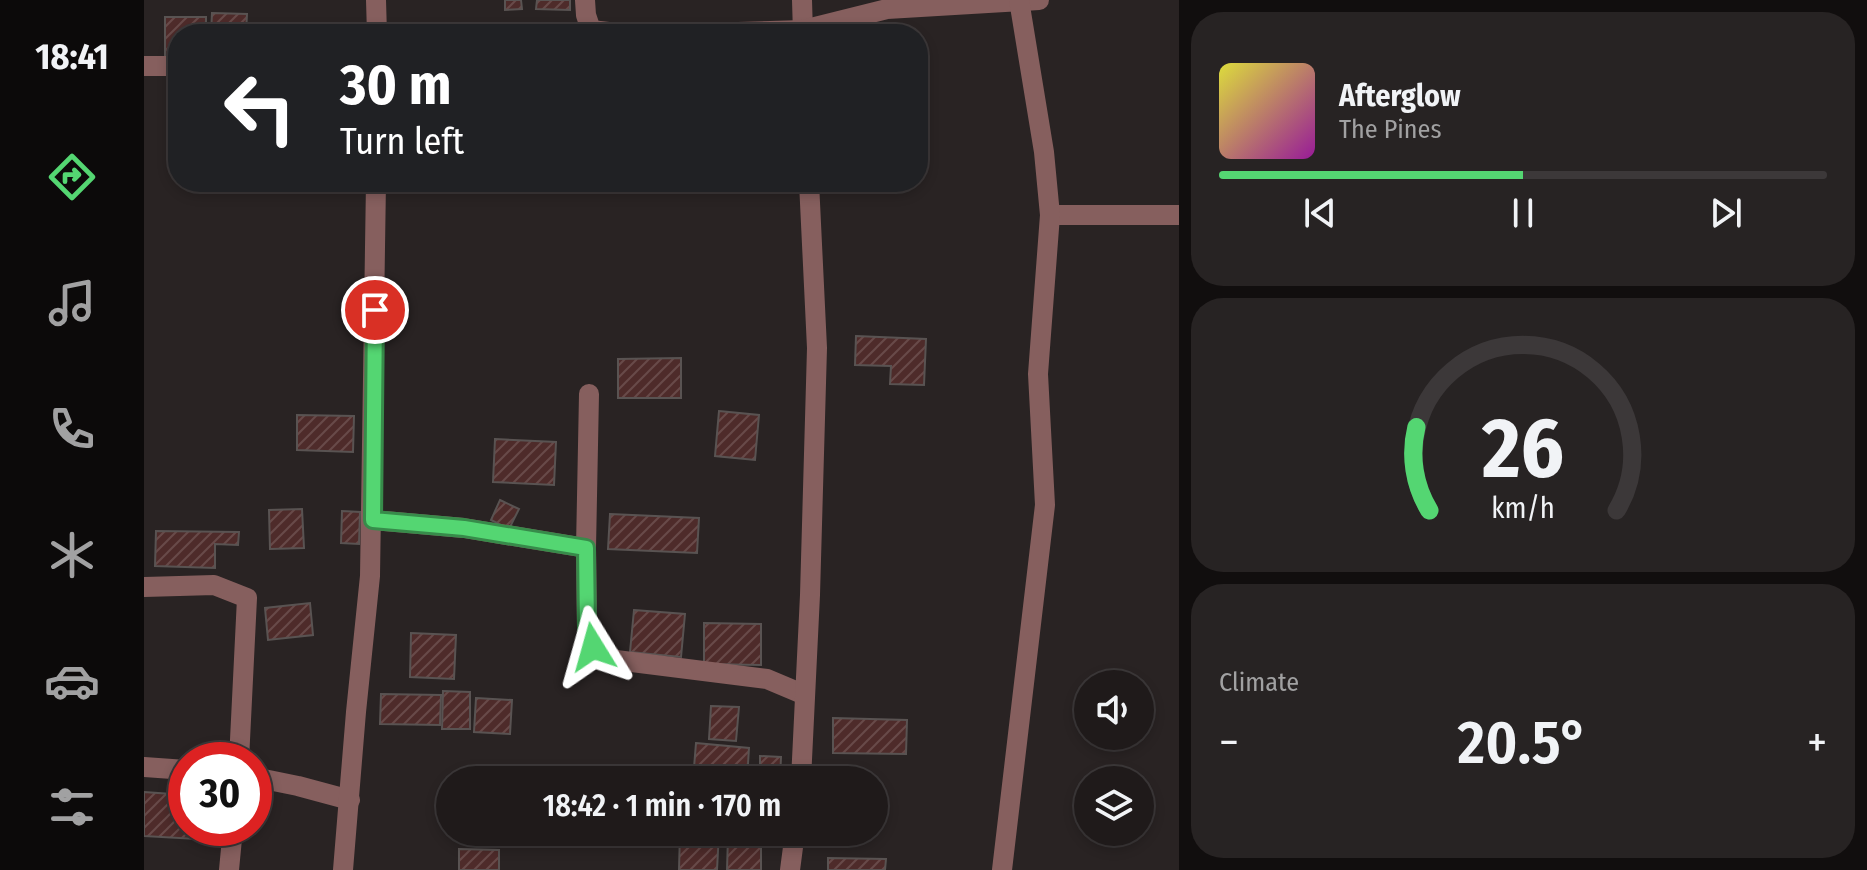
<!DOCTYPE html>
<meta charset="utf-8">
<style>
body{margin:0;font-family:"Fira Sans Condensed",sans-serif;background:#272323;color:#f1f3f6;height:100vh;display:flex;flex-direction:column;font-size:30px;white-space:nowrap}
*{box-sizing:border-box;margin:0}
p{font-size:26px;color:#a1a1a2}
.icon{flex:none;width:44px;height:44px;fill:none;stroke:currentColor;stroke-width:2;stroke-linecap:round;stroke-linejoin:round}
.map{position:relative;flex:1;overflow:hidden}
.side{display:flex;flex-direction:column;gap:12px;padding:12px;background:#110e0e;width:688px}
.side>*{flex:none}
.banner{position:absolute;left:24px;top:24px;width:760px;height:168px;border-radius:32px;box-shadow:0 4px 12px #0003,0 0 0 2px #3c3839;background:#202124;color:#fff;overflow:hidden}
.fabs{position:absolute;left:930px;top:670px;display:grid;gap:16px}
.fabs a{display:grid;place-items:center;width:80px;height:80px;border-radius:50%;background:#1f1a1a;box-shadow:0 4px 12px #0003,0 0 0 2px #3c3839;font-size:40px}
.speed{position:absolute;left:24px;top:742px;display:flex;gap:16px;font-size:40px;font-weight:700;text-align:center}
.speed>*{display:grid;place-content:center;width:104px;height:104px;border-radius:50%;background:#1f1a1a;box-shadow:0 4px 12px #0003,0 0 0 2px #3c3839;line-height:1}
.speed .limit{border:12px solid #d22;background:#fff;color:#111}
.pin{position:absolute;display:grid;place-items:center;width:68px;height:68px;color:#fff;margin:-34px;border:4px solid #fff;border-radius:50%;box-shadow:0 2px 8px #0007}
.me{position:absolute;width:88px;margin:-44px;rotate:352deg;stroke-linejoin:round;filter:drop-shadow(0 0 6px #0008)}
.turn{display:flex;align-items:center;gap:28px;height:168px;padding:0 40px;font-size:36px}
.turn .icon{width:104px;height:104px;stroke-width:2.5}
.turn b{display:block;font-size:56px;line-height:68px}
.big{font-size:60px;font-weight:600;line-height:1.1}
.side .tile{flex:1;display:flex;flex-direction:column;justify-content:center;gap:12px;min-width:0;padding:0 28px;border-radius:32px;background:#272323}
.side .dial{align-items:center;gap:0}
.dial svg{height:208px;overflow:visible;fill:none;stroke:#3c3839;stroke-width:7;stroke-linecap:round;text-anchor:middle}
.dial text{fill:#f1f3f6;stroke:none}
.song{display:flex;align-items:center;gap:24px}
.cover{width:96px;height:96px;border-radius:12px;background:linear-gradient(135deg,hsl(60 70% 55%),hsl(300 70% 35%))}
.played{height:8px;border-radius:4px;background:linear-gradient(90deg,#54d672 50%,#3c3839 50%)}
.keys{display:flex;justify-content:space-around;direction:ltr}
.heat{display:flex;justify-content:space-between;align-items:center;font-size:44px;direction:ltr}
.trip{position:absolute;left:292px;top:766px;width:452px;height:80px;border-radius:40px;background:#1f1a1a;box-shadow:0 4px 12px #0003,0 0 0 2px #3c3839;font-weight:600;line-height:80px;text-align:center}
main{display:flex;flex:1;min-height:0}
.dock{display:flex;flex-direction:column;width:144px;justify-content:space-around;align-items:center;background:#0c0a0a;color:#a1a1a2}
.dock .icon{width:56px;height:56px}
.dock .current{color:#54d672}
.dock b{font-size:36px;color:#f1f3f6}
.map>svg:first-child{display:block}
.building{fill:url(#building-hatch);stroke:#595352;stroke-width:2}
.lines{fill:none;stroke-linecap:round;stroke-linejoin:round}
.minor{stroke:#865f5e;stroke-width:20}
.route-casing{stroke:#378b4a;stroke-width:20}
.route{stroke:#54d672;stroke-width:14}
</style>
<main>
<nav class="dock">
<b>18:41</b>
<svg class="icon current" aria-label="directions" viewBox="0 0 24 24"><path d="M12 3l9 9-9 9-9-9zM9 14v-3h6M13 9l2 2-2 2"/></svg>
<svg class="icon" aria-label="music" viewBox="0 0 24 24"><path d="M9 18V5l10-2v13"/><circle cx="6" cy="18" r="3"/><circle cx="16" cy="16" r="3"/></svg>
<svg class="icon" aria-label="phone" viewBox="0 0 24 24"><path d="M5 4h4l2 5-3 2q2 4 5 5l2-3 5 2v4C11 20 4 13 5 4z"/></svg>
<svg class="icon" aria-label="climate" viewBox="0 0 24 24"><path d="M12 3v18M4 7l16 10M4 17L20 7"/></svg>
<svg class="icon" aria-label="car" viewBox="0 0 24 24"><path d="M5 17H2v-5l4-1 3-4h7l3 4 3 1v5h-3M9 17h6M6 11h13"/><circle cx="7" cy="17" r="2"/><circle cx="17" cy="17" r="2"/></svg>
<svg class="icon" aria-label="filters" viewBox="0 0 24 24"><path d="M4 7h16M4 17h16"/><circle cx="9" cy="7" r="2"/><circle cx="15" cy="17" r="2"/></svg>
</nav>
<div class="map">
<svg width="1035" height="870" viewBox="0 0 1035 870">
<defs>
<pattern id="building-hatch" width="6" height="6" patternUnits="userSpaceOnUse" patternTransform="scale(2)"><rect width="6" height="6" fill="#4e2b2a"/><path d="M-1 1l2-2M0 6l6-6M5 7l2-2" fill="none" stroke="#684a49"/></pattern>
</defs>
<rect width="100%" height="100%" fill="#292323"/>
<g class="building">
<path d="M361 0H377L378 9 361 10Z"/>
<path d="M393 0H426V10L392 9Z"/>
<path d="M68 13 103 14 102 34H67Z"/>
<path d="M21 17H62V34H34V60H21Z"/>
<path d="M712 336 782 339 780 385 746 384 747 366 711 365Z"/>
<path d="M537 358V398H474V359Z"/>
<path d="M575 411 615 415 611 460 571 456Z"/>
<path d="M153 415 210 416 209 452 153 450Z"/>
<path d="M351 439 412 442 410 485 349 482Z"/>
<path d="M356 500 375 509 365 529 347 520Z"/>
<path d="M158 509 160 548 126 549 125 510Z"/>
<path d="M198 511 216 512 215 544 197 543Z"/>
<path d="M466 514 555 518 553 553 464 549Z"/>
<path d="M12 531 95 532 94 545 71 544V568L11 566Z"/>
<path d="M166 603 169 635 124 640 121 608Z"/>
<path d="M490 610 541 614 537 657 486 652Z"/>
<path d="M560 623 617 624V665L560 664Z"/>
<path d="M267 633 312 635 310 679 266 677Z"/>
<path d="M299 691 326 692V729H298Z"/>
<path d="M237 694 297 695 296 725 236 724Z"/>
<path d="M332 698 368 700 366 734 330 732Z"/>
<path d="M567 706 595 707 592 741 565 739Z"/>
<path d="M689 718 763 720 762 754 689 753Z"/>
<path d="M552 743 605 748 603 780H549Z"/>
<path d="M616 756 637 757 636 780H616Z"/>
<path d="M0 792 42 795V828H72L70 840 0 836Z"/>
<path d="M536 832H575L573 870H535Z"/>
<path d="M584 836 617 837V870H583Z"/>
<path d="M315 849 355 850V870H315Z"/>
<path d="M684 858 742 859 741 870H684Z"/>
</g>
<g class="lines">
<g class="minor">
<path d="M232 0 233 34"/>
<path d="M441 0 442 15 447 30 482 34"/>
<path d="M658 0 659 34"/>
<path d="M524 34 659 30 743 9 895 0"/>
<path d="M0 66H34"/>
<path d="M906 215H1035"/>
<path d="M445 394 442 548 443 629 449 647 472 660 623 679 661 695"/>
<path d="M229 520 320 528 442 548"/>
<path d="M0 587 70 585 103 598 95 760"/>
<path d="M0 767 42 770"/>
<path d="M110 777 154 786 206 800"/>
<path d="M657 780 666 595 673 348 665 182"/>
<path d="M85 870 89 828"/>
<path d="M199 870 212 712 226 576 232 182"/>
<path d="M646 870 651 832"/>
<path d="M858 870 901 505 894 374 906 215 900 152 875 0"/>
</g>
</g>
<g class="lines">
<defs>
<path id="route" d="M231 310 229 520 320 528 442 548 443 629 449 647"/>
</defs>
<use href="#route" class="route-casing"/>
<use href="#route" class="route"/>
</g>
</svg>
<div class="fabs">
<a><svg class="icon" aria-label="sound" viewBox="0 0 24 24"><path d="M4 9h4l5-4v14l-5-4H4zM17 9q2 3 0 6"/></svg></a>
<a><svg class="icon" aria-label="layers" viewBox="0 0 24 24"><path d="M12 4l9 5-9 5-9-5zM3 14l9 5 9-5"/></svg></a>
</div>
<div class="speed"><div class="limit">30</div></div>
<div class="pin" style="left:231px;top:310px;background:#d93025"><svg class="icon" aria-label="arrive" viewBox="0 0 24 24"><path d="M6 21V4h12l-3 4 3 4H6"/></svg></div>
<svg class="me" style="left:449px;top:647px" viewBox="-20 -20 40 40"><path d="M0-17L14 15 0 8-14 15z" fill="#54d672" stroke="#fff" stroke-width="4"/></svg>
<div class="trip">18:42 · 1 min · 170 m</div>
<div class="banner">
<div class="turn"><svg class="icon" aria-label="left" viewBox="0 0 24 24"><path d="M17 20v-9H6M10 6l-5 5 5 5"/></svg><div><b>30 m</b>Turn left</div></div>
</div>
</div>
<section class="side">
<div class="tile">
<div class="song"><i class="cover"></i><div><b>Afterglow</b><p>The Pines</p></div></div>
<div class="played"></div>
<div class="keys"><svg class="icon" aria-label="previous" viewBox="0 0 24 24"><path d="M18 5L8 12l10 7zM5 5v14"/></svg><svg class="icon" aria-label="pause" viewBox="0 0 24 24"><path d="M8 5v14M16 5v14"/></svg><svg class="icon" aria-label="next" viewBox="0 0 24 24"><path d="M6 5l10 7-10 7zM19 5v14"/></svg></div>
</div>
<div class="tile dial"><svg viewBox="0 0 100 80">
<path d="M14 69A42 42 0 1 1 86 69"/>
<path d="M14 69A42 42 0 0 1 9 37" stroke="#54d672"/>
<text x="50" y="56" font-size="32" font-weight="700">26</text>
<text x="50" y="72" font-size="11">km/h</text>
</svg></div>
<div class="tile"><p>Climate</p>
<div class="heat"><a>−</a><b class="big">20.5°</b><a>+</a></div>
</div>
</section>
</main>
